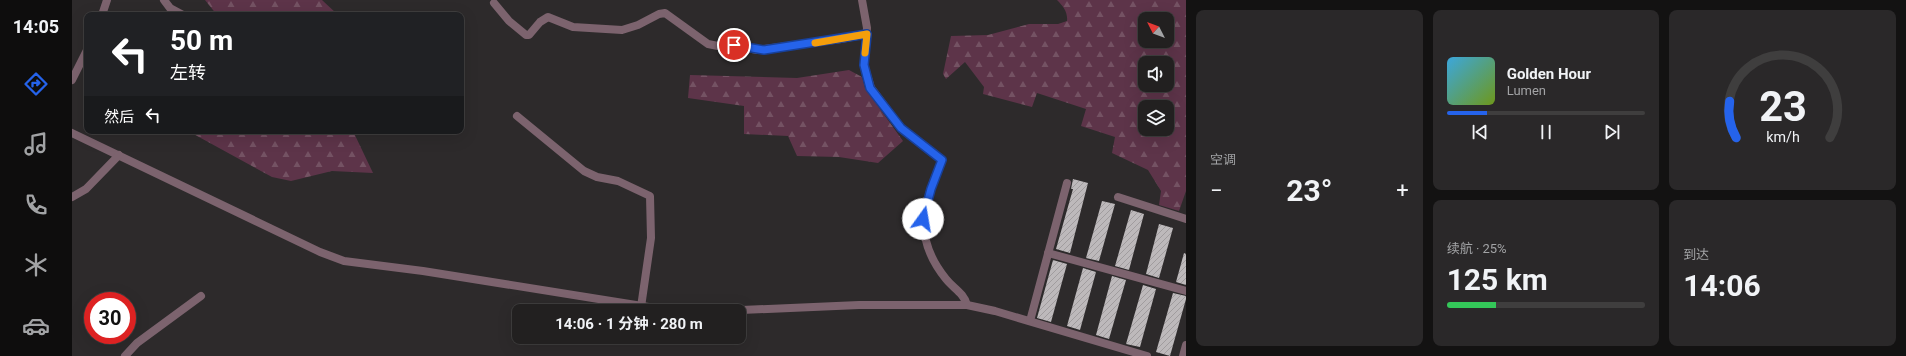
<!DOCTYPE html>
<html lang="zh">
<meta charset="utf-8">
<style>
body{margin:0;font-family:Roboto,"Noto Sans SC",sans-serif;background:#2a2829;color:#f1f3f6;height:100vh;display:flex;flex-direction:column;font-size:15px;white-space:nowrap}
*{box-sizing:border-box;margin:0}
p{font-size:13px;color:#a2a3a5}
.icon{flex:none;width:22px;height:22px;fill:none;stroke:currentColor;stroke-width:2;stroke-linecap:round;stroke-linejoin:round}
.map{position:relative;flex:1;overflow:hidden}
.sheet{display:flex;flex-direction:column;gap:10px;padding:10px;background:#131212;width:720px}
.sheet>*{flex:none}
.hud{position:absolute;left:12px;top:12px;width:380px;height:122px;border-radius:8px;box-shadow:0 4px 16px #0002,0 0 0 1px #3f3e3e;background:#202124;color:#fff;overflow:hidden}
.needle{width:26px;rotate:312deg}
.controls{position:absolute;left:1066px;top:12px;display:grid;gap:8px}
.controls a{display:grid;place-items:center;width:36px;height:36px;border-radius:8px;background:#222020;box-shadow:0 4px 16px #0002,0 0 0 1px #3f3e3e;font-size:20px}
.speed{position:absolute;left:12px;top:292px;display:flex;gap:8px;font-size:20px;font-weight:700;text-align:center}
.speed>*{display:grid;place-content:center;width:52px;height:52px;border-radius:50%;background:#222020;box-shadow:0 4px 16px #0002,0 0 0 1px #3f3e3e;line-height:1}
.speed .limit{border:6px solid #d22;background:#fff;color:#111}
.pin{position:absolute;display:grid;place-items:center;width:34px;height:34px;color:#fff;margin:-17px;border:2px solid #fff;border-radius:50%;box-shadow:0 1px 4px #0007}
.me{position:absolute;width:44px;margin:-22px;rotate:13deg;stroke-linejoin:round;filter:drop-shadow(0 0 3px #0008)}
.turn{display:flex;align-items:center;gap:14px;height:84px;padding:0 20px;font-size:18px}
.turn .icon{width:52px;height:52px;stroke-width:2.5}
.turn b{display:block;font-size:28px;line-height:34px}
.then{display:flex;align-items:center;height:38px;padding:0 20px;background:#0003;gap:8px;font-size:15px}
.big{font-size:30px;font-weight:700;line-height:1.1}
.sheet .card{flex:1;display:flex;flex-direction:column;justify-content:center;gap:6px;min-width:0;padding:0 14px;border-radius:8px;background:#2a2829}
.sheet .dial{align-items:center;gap:0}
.dial svg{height:104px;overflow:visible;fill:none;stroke:#3f3e3e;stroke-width:7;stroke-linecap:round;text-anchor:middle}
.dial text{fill:#f1f3f6;stroke:none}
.song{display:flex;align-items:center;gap:12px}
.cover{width:48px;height:48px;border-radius:6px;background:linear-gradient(135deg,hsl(200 70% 55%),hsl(80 70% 35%))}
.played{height:4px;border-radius:2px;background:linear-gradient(90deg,#2563eb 20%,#3f3e3e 20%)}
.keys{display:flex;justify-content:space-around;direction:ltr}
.heat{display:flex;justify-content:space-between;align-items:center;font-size:22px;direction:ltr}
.charge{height:6px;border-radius:3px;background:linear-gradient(90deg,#34c759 25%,#3f3e3e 0)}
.sheet .tiles{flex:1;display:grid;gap:10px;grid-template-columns:repeat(3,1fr)}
.card:first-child{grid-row:span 2}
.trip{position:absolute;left:440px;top:304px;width:234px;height:40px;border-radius:8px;background:#222020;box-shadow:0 4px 16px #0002,0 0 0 1px #3f3e3e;font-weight:700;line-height:40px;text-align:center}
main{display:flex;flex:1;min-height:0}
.menu{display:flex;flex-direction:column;width:72px;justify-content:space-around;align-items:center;background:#0e0d0d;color:#a2a3a5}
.menu .icon{width:28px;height:28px}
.menu .current{color:#2563eb}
.menu b{font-size:18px;color:#f1f3f6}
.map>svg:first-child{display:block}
.forest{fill:url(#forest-firs);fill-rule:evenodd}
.building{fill:url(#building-hatch)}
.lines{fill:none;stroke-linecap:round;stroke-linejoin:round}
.minor{stroke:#7c636e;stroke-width:8}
.route-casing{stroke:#184099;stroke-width:10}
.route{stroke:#2563eb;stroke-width:7}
.slow{stroke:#f59e0b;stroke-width:7}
</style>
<main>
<nav class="menu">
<b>14:05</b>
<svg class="icon current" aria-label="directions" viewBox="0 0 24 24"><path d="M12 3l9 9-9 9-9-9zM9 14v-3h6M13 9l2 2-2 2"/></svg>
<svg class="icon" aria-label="music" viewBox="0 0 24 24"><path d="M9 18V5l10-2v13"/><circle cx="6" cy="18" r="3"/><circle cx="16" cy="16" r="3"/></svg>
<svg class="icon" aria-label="phone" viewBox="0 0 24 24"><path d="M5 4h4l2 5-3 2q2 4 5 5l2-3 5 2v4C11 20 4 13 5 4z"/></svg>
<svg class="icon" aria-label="climate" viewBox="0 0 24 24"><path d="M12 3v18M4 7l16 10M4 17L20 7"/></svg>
<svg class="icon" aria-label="car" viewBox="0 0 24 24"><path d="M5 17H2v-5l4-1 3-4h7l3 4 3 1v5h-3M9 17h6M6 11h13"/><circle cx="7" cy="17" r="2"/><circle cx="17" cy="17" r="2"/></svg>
</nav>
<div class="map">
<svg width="1114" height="356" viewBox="0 0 1114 356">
<defs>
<pattern id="forest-firs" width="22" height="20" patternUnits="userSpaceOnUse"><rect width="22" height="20" fill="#5d3449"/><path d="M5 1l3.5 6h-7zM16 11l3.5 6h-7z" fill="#745263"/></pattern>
<pattern id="building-hatch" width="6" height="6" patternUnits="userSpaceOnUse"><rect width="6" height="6" fill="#bdb9bb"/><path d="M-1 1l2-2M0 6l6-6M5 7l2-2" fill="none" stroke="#a09c9e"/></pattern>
</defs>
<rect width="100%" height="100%" fill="#2d2a2b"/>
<g class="forest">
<path d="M133 0H250L266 15H145Z"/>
<path d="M985 0H1114V191L1107 211 1087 205 1089 191 1076 170 1040 153 1043 137 1009 126 1014 109 965 93 960 107 911 94 912 87 893 62 874 79 871 74 879 36 916 35 957 24H986L995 21C996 12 991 6 985 0ZM1073 19H1095V41H1073ZM1073 63H1095V85H1073ZM1073 107H1095V129H1073Z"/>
<path d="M777 70 790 77 793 88 831 141 806 163 767 157 725 156 716 136 672 134V106L616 98 618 75 725 78Z"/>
<path d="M116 131H281L301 173 260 171 219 181 200 177Z"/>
</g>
<g class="building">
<path d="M1001 179 1016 183 998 253 984 249 1001 189H999Z"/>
<path d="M1030 201 1043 204 1027 261 1014 258Z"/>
<path d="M1059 210 1072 214 1057 270 1043 266Z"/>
<path d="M1087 224 1101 228 1087 278 1074 274Z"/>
<path d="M1112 253 1114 254V285L1104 282Z"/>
<path d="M981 260 995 264 979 322 965 318Z"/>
<path d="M1011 268 1024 272 1008 330 995 326Z"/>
<path d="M1040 276 1054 280 1037 339 1024 335Z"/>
<path d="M1071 285 1084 289 1068 347 1054 344Z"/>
<path d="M1101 293 1114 296V299L1098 356 1084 352Z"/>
</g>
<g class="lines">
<g class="minor">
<path d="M92 0 98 8 111 15"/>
<path d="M790 0 795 28 792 65 799 88 829 128 870 160C851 205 840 237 874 279 881 288 892 293 895 305"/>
<path d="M422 3 437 21 454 35H457L468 22 476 17 501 27 550 30 566 25 587 14 593 13 636 44 646 46 662 45 685 50 769 39 795 34"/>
<path d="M30 15 35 0"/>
<path d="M0 80 15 50"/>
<path d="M445 116 512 171 525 177 546 181 578 196 579 238 569 307"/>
<path d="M0 133 248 252 272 261 351 271 589 309 647 311 787 305H895L923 311 1075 356"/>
<path d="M0 197 14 189 47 155"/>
<path d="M1046 197 1114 219"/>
<path d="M976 253 1114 291"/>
<path d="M958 321 995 183"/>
<path d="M53 356 65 343 129 296"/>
<path d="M1111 356 1114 345"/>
</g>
</g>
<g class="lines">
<defs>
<path id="route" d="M662 45 692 50 795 34 792 65 798 88 829 128 870 160 859 189 851 219"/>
</defs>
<use href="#route" class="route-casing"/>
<use href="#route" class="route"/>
<path class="slow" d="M743 43 795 34 793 53"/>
</g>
</svg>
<div class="controls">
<a><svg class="needle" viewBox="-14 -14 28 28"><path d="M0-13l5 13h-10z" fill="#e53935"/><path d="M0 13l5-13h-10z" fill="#a2a3a5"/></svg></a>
<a><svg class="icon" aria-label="sound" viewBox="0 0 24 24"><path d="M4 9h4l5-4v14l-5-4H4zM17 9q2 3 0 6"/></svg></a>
<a><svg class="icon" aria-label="layers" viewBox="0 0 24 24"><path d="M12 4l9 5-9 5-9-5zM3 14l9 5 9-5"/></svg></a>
</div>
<div class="speed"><div class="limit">30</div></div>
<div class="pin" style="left:662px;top:45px;background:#d93025"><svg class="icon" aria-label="arrive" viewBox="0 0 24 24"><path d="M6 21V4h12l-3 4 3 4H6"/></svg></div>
<svg class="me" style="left:851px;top:219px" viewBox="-20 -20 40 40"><circle r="19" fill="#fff"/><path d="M0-13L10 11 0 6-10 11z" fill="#2563eb"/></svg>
<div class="trip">14:06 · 1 分钟 · 280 m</div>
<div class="hud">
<div class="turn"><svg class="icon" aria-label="left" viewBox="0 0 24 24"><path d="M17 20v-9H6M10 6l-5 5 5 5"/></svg><div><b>50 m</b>左转</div></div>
<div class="then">然后<svg class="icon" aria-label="left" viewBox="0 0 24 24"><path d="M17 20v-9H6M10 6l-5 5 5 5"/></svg></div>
</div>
</div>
<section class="sheet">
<div class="tiles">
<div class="card"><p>空调</p>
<div class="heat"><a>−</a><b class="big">23°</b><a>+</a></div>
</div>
<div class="card">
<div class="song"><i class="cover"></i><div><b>Golden Hour</b><p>Lumen</p></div></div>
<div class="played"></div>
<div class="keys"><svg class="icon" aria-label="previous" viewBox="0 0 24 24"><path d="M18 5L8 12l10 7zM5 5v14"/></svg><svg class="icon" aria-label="pause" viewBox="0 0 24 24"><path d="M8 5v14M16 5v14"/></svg><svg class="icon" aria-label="next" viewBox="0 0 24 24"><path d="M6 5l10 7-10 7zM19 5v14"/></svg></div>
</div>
<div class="card dial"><svg viewBox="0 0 100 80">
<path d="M14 69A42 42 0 1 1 86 69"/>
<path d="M14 69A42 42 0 0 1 9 41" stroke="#2563eb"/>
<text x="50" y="56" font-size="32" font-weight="700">23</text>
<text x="50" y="72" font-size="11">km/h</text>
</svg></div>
<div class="card"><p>续航 · 25%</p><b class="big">125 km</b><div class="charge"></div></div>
<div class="card"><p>到达</p><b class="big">14:06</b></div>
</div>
</section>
</main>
